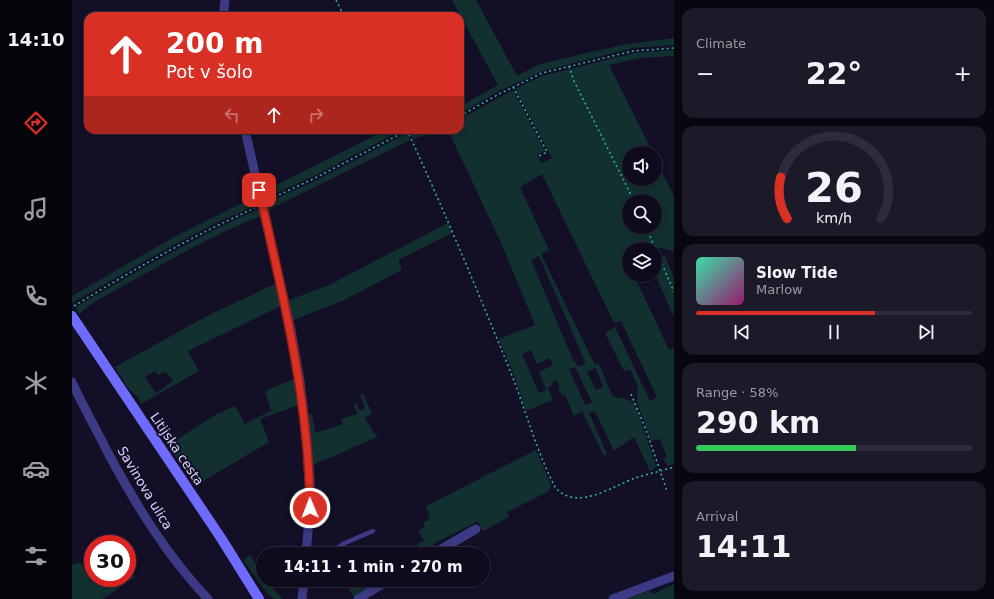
<!DOCTYPE html>
<meta charset="utf-8">
<style>
body{margin:0;font-family:"DejaVu Sans",sans-serif;background:#1c1929;color:#f1f3f6;height:100vh;display:flex;flex-direction:column;font-size:15px;white-space:nowrap}
*{box-sizing:border-box;margin:0}
p{font-size:13px;color:#9b9ba3}
.icon{flex:none;width:22px;height:22px;fill:none;stroke:currentColor;stroke-width:2;stroke-linecap:round;stroke-linejoin:round}
.map{position:relative;flex:1;overflow:hidden}
.details{display:flex;flex-direction:column;gap:8px;padding:8px;background:#08060f;width:320px}
.details>*{flex:none}
.top-card{position:absolute;left:12px;top:12px;width:380px;height:122px;border-radius:12px;box-shadow:0 2px 6px #0003,0 0 0 1px #2e2b3b;background:#d93025;color:#fff;overflow:hidden}
.fabs{position:absolute;left:550px;top:146px;display:grid;gap:8px}
.fabs a{display:grid;place-items:center;width:40px;height:40px;border-radius:50%;background:#0e0b1c;box-shadow:0 2px 6px #0003,0 0 0 1px #2e2b3b;font-size:20px}
.speed{position:absolute;left:12px;top:535px;display:flex;gap:8px;font-size:20px;font-weight:700;text-align:center}
.speed>*{display:grid;place-content:center;width:52px;height:52px;border-radius:50%;background:#0e0b1c;box-shadow:0 2px 6px #0003,0 0 0 1px #2e2b3b;line-height:1}
.speed .limit{border:6px solid #d22;background:#fff;color:#111}
.pin{position:absolute;display:grid;place-items:center;width:34px;height:34px;color:#fff;margin:-17px;border-radius:8px;box-shadow:0 2px 6px #0006}
.me{position:absolute;width:44px;margin:-22px;rotate:359deg;stroke-linejoin:round;filter:drop-shadow(0 0 3px #0008)}
.turn{display:flex;align-items:center;gap:14px;height:84px;padding:0 16px;font-size:18px}
.turn .icon{width:52px;height:52px;stroke-width:2.5}
.turn b{display:block;font-size:28px;line-height:34px}
.lanes{display:flex;align-items:center;height:38px;padding:0 16px;background:#0003;justify-content:center;gap:20px;direction:ltr}
.lanes .off{opacity:.35}
.big{font-size:30px;font-weight:700;line-height:1.1}
.details .card{flex:1;display:flex;flex-direction:column;justify-content:center;gap:6px;min-width:0;padding:0 14px;border-radius:12px;background:#1c1929}
.details .dial{align-items:center;gap:0}
.dial svg{height:104px;overflow:visible;fill:none;stroke:#2e2b3b;stroke-width:7;stroke-linecap:round;text-anchor:middle}
.dial text{fill:#f1f3f6;stroke:none}
.song{display:flex;align-items:center;gap:12px}
.cover{width:48px;height:48px;border-radius:6px;background:linear-gradient(135deg,hsl(160 70% 55%),hsl(320 70% 35%))}
.played{height:4px;border-radius:2px;background:linear-gradient(90deg,#d93025 65%,#2e2b3b 65%)}
.keys{display:flex;justify-content:space-around;direction:ltr}
.heat{display:flex;justify-content:space-between;align-items:center;font-size:22px;direction:ltr}
.charge{height:6px;border-radius:3px;background:linear-gradient(90deg,#34c759 58%,#2e2b3b 0)}
.trip{position:absolute;left:184px;top:547px;width:234px;height:40px;border-radius:20px;background:#0e0b1c;box-shadow:0 2px 6px #0003,0 0 0 1px #2e2b3b;font-weight:700;line-height:40px;text-align:center}
main{display:flex;flex:1;min-height:0}
.tabs{display:flex;flex-direction:column;width:72px;justify-content:space-around;align-items:center;background:#06040b;color:#9b9ba3}
.tabs .icon{width:28px;height:28px}
.tabs .on{color:#d93025}
.tabs b{font-size:18px;color:#f1f3f6}
.map>svg:first-child{display:block}
.green{fill:#12302f;fill-rule:evenodd}
.lines{fill:none;stroke-linecap:round;stroke-linejoin:round}
.path{stroke:#2fb8b0;stroke-width:1.5;stroke-dasharray:2 3;stroke-linecap:butt}
.service{stroke:#3d3a85;stroke-width:4.5}
.minor{stroke:#3d3a85;stroke-width:9}
.secondary{stroke:#6f6bff;stroke-width:10}
.route-casing{stroke:#8d1f18;stroke-width:10}
.route{stroke:#d93025;stroke-width:7}
.labels{text-anchor:middle;dominant-baseline:central;stroke-width:4;stroke-linejoin:round;paint-order:stroke}
.street-label{font-size:13px;fill:#d9d4ff;stroke:#130f26}
</style>
<main>
<nav class="tabs">
<b>14:10</b>
<svg class="icon on" aria-label="directions" viewBox="0 0 24 24"><path d="M12 3l9 9-9 9-9-9zM9 14v-3h6M13 9l2 2-2 2"/></svg>
<svg class="icon" aria-label="music" viewBox="0 0 24 24"><path d="M9 18V5l10-2v13"/><circle cx="6" cy="18" r="3"/><circle cx="16" cy="16" r="3"/></svg>
<svg class="icon" aria-label="phone" viewBox="0 0 24 24"><path d="M5 4h4l2 5-3 2q2 4 5 5l2-3 5 2v4C11 20 4 13 5 4z"/></svg>
<svg class="icon" aria-label="climate" viewBox="0 0 24 24"><path d="M12 3v18M4 7l16 10M4 17L20 7"/></svg>
<svg class="icon" aria-label="car" viewBox="0 0 24 24"><path d="M5 17H2v-5l4-1 3-4h7l3 4 3 1v5h-3M9 17h6M6 11h13"/><circle cx="7" cy="17" r="2"/><circle cx="17" cy="17" r="2"/></svg>
<svg class="icon" aria-label="filters" viewBox="0 0 24 24"><path d="M4 7h16M4 17h16"/><circle cx="9" cy="7" r="2"/><circle cx="15" cy="17" r="2"/></svg>
</nav>
<div class="map">
<svg width="602" height="599" viewBox="0 0 602 599">
<rect width="100%" height="100%" fill="#130f26"/>
<g class="green">
<path d="M380 0H404L445 76 466 65 506 55 555 44 602 38V45L561 48 471 71 427 91 388 114V106L426 85Z"/>
<path d="M602 50V56L569 58 537 65 581 153H557V179H583V158L602 196V251L583 247 589 258 593 256 602 279V317L583 275V249H557V275H562L597 350 602 348V464L596 466 591 459 595 457 588 439 579 441 565 402 566 387 558 369 552 371 533 333 543 327 578 401 585 397 549 321 542 323 470 174 448 187 477 250 469 254 523 365 527 364 541 397C550 398 556 398 563 404L583 463 584 467 578 471 562 437 542 451 523 411 517 413 535 454 532 456 510 411 502 416 493 395 490 396 486 388 487 386 484 380 480 383V385L476 388 481 400 454 411 441 372 427 339 463 325 430 245 376 130H388V119L441 90 473 151 465 155 470 163 480 158 443 89 470 76 562 53ZM557 201H583V227H557ZM467 256 514 364 505 367 504 362H502L459 260ZM459 350 465 364 478 358 481 365 467 372 474 390 467 393 450 354ZM503 367 520 402 513 405 497 369ZM524 368 531 387 524 390 515 372Z"/>
<path d="M314 130H330L242 176 191 199 190 192Z"/>
<path d="M344 130H374L341 139 338 132Z"/>
<path d="M335 133 338 140 200 208 195 213 193 206 196 202 245 180Z"/>
<path d="M184 196 186 204 185 205 148 221 94 249 0 303V296L102 237Z"/>
<path d="M186 209 188 210 191 215C146 233 104 256 62 280 44 290 22 300 7 314L4 309V307C64 272 123 237 186 209Z"/>
<path d="M376 223 380 233 326 260 330 270 272 300 219 321 215 301 259 284Z"/>
<path d="M205 283 211 305 116 351 127 371 69 404 66 397 55 387 43 367 137 315ZM83 371 86 375 94 372 101 381 84 393 73 377Z"/>
<path d="M227 377 232 403 188 419 197 442 123 486 96 445 145 414 163 406 173 424 199 411 193 391Z"/>
<path d="M291 394 300 413 293 418 305 437 241 465 237 415 240 414 243 433 271 424 269 419 285 414 282 404 284 403 288 411 293 408 288 395Z"/>
<path d="M464 450 479 485 477 491 435 512 437 517 411 531 406 521 361 544 362 548 350 553 345 544 352 541 346 531 353 526 351 523 357 520 355 516 358 515 354 506Z"/>
<path d="M178 555 191 576V580H194L210 599H202L194 592 171 560Z"/>
<path d="M5 563H9L21 578 23 579 55 578 56 568 63 577 31 599H0V565Z"/>
<path d="M272 580H313L282 598Z"/>
<path d="M602 584V599H553L577 591 581 594Z"/>
</g>
<g class="lines">
<g class="path">
<path d="M264 0 272 16"/>
<path d="M497 66 502 81 562 201"/>
<path d="M441 87 475 152 467 156"/>
<path d="M388 116 427 94 470 73 561 51 602 48"/>
<path d="M335 130C372 210 406 292 439 373 454 411 464 450 483 487 504 512 539 487 563 478 576 474 589 471 602 467"/>
<path d="M198 199 243 178 336 130"/>
<path d="M574 227 602 292"/>
<path d="M2 306C61 270 120 236 183 208"/>
<path d="M559 394 574 430 595 491"/>
</g>
<path class="service" d="M256 554 273 543 301 531"/>
<g class="minor">
<path d="M152 16V9L153 0"/>
<path d="M173 130 219 330 228 381 234 432 238 479V508L234 554"/>
<path d="M0 382C11 406 24 429 36 453 64 505 95 556 136 599"/>
<path d="M361 554 404 529"/>
<path d="M230 599 232 580"/>
<path d="M286 599 317 580"/>
<path d="M541 599 602 576"/>
</g>
<path class="secondary" d="M0 316 149 538 187 599"/>
</g>
<g class="lines">
<defs>
<path id="route" d="M187 190C211 295 237 400 238 508"/>
</defs>
<use href="#route" class="route-casing"/>
<use href="#route" class="route"/>
</g>
<g class="labels">
<g class="street-label">
<text transform="translate(105 449) rotate(56)">Litijska cesta</text>
<text transform="translate(73 488) rotate(59)">Savinova ulica</text>
</g>
</g>
</svg>
<div class="fabs">
<a><svg class="icon" aria-label="sound" viewBox="0 0 24 24"><path d="M4 9h4l5-4v14l-5-4H4zM17 9q2 3 0 6"/></svg></a>
<a><svg class="icon" aria-label="search" viewBox="0 0 24 24"><circle cx="10" cy="10" r="6"/><path d="M15 15l6 6"/></svg></a>
<a><svg class="icon" aria-label="layers" viewBox="0 0 24 24"><path d="M12 4l9 5-9 5-9-5zM3 14l9 5 9-5"/></svg></a>
</div>
<div class="speed"><div class="limit">30</div></div>
<div class="pin" style="left:187px;top:190px;background:#d93025"><svg class="icon" aria-label="arrive" viewBox="0 0 24 24"><path d="M6 21V4h12l-3 4 3 4H6"/></svg></div>
<svg class="me" style="left:238px;top:508px" viewBox="-20 -20 40 40"><circle r="17" fill="#d93025" stroke="#fff" stroke-width="3"/><path d="M0-11L8 9 0 5-8 9z" fill="#fff"/></svg>
<div class="trip">14:11 · 1 min · 270 m</div>
<div class="top-card">
<div class="turn"><svg class="icon" aria-label="ahead" viewBox="0 0 24 24"><path d="M12 20V5M6 11l6-6 6 6"/></svg><div><b>200 m</b>Pot v šolo</div></div>
<div class="lanes"><svg class="icon off" aria-label="left" viewBox="0 0 24 24"><path d="M17 20v-9H6M10 6l-5 5 5 5"/></svg><svg class="icon" aria-label="ahead" viewBox="0 0 24 24"><path d="M12 20V5M6 11l6-6 6 6"/></svg><svg class="icon off" aria-label="right" viewBox="0 0 24 24"><path d="M7 20v-9h11M14 6l5 5-5 5"/></svg></div>
</div>
</div>
<section class="details">
<div class="card"><p>Climate</p>
<div class="heat"><a>−</a><b class="big">22°</b><a>+</a></div>
</div>
<div class="card dial"><svg viewBox="0 0 100 80">
<path d="M14 69A42 42 0 1 1 86 69"/>
<path d="M14 69A42 42 0 0 1 9 37" stroke="#d93025"/>
<text x="50" y="56" font-size="32" font-weight="700">26</text>
<text x="50" y="72" font-size="11">km/h</text>
</svg></div>
<div class="card">
<div class="song"><i class="cover"></i><div><b>Slow Tide</b><p>Marlow</p></div></div>
<div class="played"></div>
<div class="keys"><svg class="icon" aria-label="previous" viewBox="0 0 24 24"><path d="M18 5L8 12l10 7zM5 5v14"/></svg><svg class="icon" aria-label="pause" viewBox="0 0 24 24"><path d="M8 5v14M16 5v14"/></svg><svg class="icon" aria-label="next" viewBox="0 0 24 24"><path d="M6 5l10 7-10 7zM19 5v14"/></svg></div>
</div>
<div class="card"><p>Range · 58%</p><b class="big">290 km</b><div class="charge"></div></div>
<div class="card"><p>Arrival</p><b class="big">14:11</b></div>
</section>
</main>
